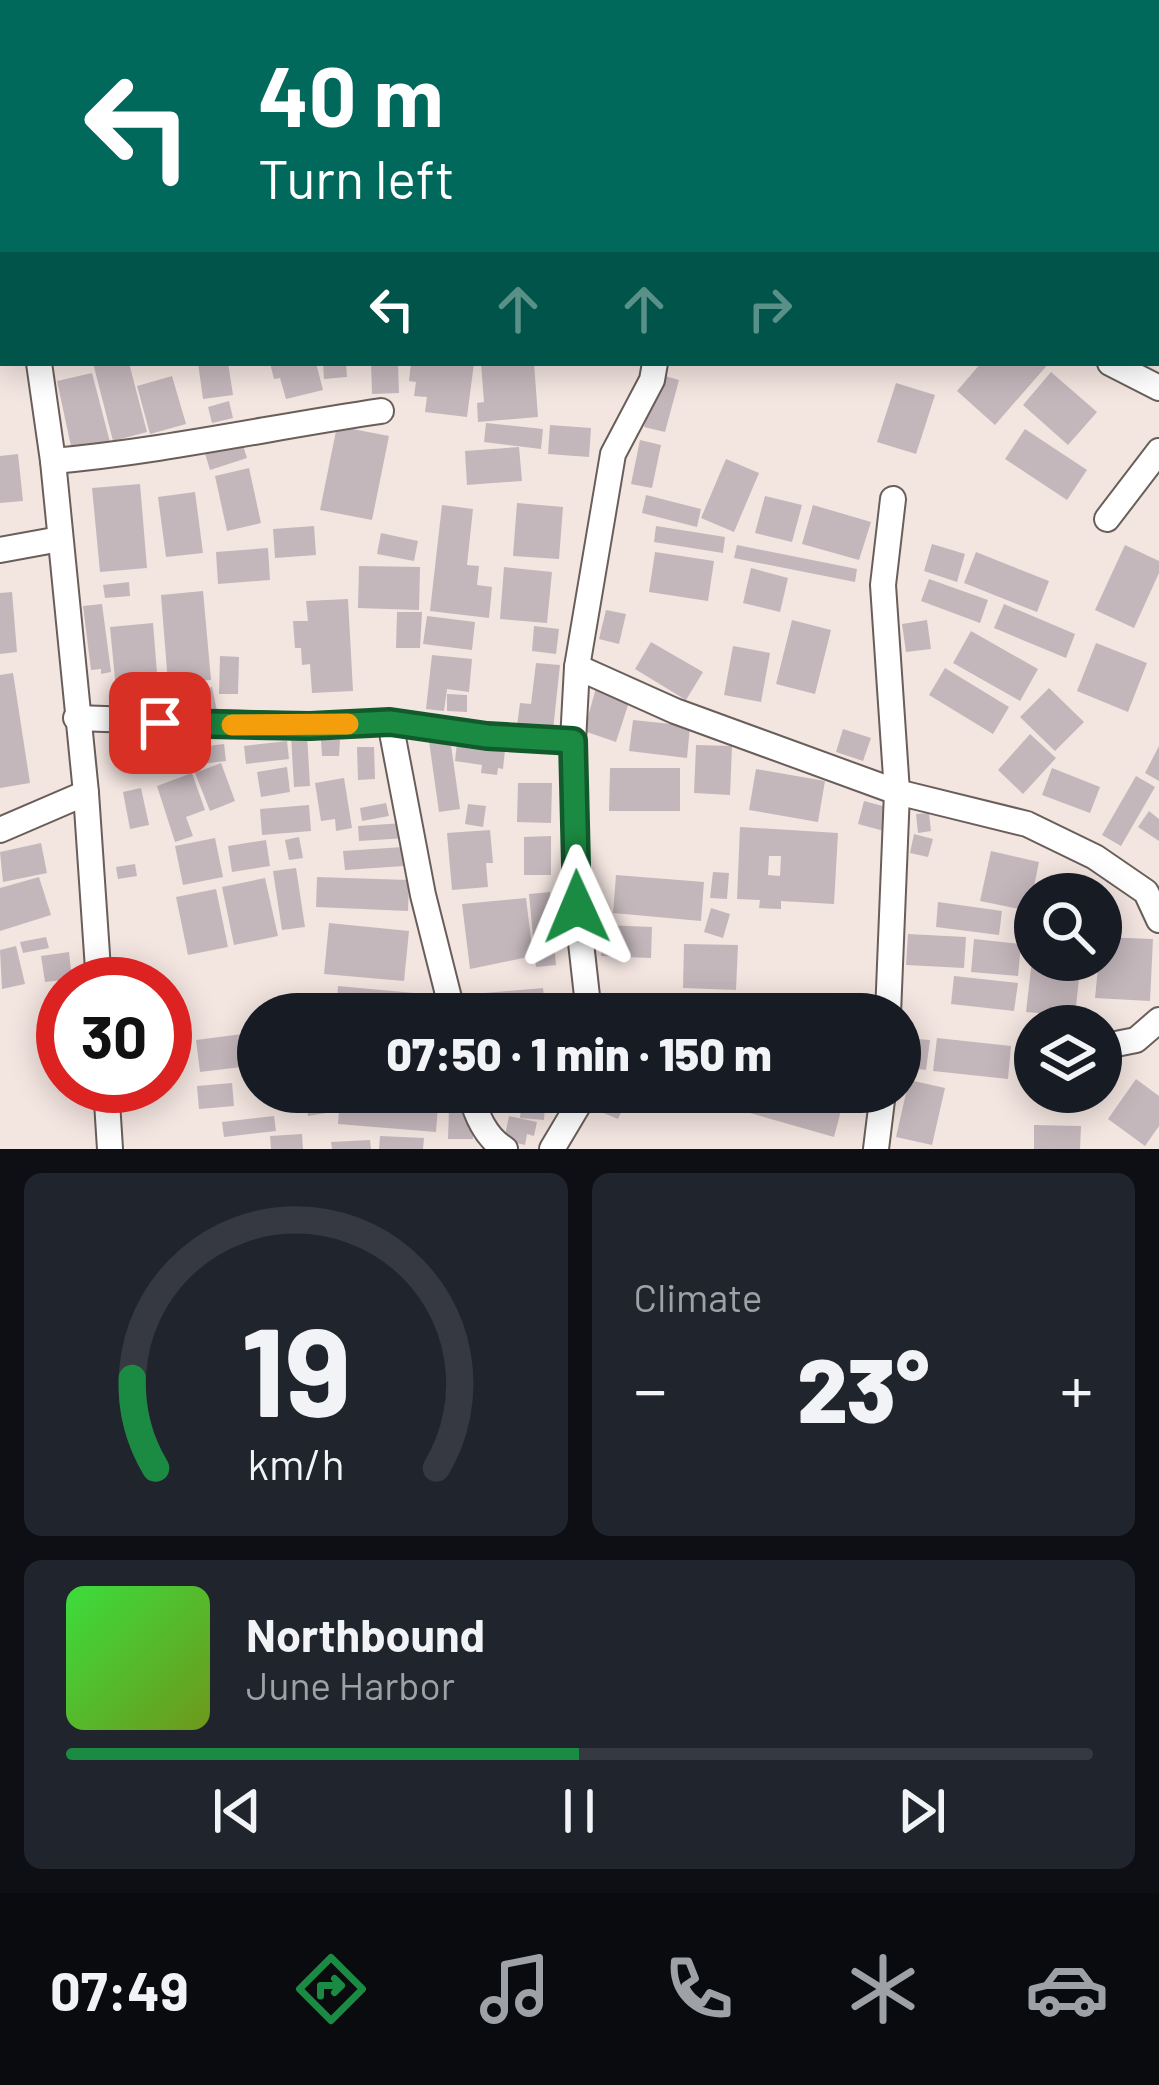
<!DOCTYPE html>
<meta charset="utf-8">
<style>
body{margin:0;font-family:Barlow,sans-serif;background:#20242c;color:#f1f3f6;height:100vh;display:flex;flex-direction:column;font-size:45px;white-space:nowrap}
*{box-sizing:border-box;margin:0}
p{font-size:39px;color:#9ea1a6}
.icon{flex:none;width:66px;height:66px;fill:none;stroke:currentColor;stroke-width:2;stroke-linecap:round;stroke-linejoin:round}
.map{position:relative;height:1149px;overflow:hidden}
.sheet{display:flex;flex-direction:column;gap:24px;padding:24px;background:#0d0f14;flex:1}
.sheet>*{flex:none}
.banner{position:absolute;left:0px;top:0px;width:1161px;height:366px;box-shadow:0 6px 30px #0003;background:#00695c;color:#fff;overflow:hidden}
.buttons{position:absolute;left:1014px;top:873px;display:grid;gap:24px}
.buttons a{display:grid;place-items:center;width:108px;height:108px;border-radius:50%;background:#171b24;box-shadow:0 6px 30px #0003;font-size:60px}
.speed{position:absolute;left:36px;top:957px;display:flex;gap:24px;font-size:60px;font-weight:700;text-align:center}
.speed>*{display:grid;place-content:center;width:156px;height:156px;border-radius:50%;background:#171b24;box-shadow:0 6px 30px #0003;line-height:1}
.speed .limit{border:18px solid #d22;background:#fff;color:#111}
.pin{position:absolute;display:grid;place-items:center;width:102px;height:102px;color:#fff;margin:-51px;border-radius:24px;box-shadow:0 6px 18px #0006}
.me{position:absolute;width:132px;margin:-66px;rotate:359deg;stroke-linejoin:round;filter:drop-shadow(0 0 9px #0008)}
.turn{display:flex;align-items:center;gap:42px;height:252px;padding:0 60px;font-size:54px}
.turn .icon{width:156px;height:156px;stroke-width:2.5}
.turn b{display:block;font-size:84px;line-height:102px}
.lanes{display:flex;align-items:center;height:114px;padding:0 60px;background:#0003;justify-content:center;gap:60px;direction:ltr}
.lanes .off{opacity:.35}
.big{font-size:90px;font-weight:800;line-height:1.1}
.sheet .widget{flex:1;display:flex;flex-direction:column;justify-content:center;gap:18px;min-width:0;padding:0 42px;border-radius:18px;background:#20242c}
.sheet .dial{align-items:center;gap:0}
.dial svg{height:312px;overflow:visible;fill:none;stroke:#363941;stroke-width:7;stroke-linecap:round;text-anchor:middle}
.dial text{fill:#f1f3f6;stroke:none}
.song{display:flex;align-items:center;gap:36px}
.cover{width:144px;height:144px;border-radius:18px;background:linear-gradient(135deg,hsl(120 70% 55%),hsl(80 70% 35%))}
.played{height:12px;border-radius:6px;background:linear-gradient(90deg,#1b8a42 50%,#363941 50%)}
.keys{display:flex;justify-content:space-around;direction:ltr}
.heat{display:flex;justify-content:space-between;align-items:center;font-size:66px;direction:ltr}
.sheet .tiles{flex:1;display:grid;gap:24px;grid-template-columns:1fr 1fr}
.widget:last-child{grid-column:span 2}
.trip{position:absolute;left:237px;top:993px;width:684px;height:120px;border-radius:60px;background:#171b24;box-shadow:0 6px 30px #0003;font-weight:800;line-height:120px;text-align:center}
.menu{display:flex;height:192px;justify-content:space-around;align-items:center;background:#090b0e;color:#9ea1a6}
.menu .icon{width:84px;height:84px}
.menu .selected{color:#1b8a42}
.menu b{font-size:54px;color:#f1f3f6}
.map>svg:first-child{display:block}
.building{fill:#c4b7bc;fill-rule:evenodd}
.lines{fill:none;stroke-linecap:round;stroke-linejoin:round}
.minor-casing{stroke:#695e5a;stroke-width:28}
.minor{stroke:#fff;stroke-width:24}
.route-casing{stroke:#125a2b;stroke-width:30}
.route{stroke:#1b8a42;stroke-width:21}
.slow{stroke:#f59e0b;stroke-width:21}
</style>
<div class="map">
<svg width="1159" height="1149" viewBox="0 0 1159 1149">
<rect width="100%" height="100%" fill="#f3e5e0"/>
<g class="building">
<path d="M93 363H129L147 432 113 441Z"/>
<path d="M198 363H228L233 395 203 399Z"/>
<path d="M270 363H316L323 390 286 399 280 378 274 379Z"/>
<path d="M323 363H346L347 377 324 379Z"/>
<path d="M371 363H398L399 393 372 394Z"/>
<path d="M411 363H474L467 417 425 412 427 397 414 396 416 382 409 381Z"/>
<path d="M481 363H534L538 417 478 422 477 403 484 402Z"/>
<path d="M981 363H1049L995 425 957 391Z"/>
<path d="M1051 372 1097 412 1068 445 1023 405Z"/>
<path d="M92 373 110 442 72 451 57 381Z"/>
<path d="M658 374 679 380 665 432 644 427Z"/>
<path d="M172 376 186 424 150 434 137 386Z"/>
<path d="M896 383 935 395 916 454 877 442Z"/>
<path d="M229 401 233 418 212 423 208 407Z"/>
<path d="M486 423 543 429 541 449 484 442Z"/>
<path d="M550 425 591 428 589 457 548 454Z"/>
<path d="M337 426 389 436 372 520 320 510Z"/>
<path d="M1025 429 1087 470 1067 500 1005 459Z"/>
<path d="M241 439 247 458 210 470 204 450Z"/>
<path d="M640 440 661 445 652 488 631 484Z"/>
<path d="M519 447 522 481 467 485 465 451Z"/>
<path d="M18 454 23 501 0 503V456Z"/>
<path d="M726 459 759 473 734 532 701 518Z"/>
<path d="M249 468 261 523 227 531 215 476Z"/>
<path d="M140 484 147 568 100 572 92 488Z"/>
<path d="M195 492 203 553 166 557 158 497Z"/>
<path d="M646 495 701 509 697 527 642 513Z"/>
<path d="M765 496 802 505 792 542 755 533Z"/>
<path d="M517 503 563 507 559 559 513 556Z"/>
<path d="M442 505 473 509 467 565 479 566 477 585 492 587 489 618 430 611Z"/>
<path d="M813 505 871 522 859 560 802 544Z"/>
<path d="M314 526 316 555 275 558 273 529Z"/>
<path d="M656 526 725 537 723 553 654 542Z"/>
<path d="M381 533 418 541 414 561 377 554Z"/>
<path d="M932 544 965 554 957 582 924 571Z"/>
<path d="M737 545 857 569 855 582 734 558Z"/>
<path d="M1125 545 1159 561V573L1134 628 1095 610Z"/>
<path d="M268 548 270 580 218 584 216 552Z"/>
<path d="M655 552 714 561 708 601 649 592Z"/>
<path d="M976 552 1049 581 1037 612 964 583Z"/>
<path d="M359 566 420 567 419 610 358 608Z"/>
<path d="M504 567 552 572 547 623 500 619Z"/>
<path d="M751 568 788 578 780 612 743 603Z"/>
<path d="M929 579 988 600 980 623 921 601Z"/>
<path d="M129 582 130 596 105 598 103 585Z"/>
<path d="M203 591 211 680 168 683 161 595Z"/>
<path d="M12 592 17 652 0 654V593Z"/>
<path d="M348 599 353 691 312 693 310 664 302 665 301 648H295L293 621H308L306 601Z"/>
<path d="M102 604 111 672 101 674V669L91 670 83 606Z"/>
<path d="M1004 604 1075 634 1066 658 994 628Z"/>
<path d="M606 610 626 614 619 644 599 639Z"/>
<path d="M397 612H422L420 648H396Z"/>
<path d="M427 616 475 622 472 650 423 644Z"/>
<path d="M792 620 831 630 815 694 776 684Z"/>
<path d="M927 620 931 649 906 652 902 624Z"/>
<path d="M153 623 158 686 116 690 110 627Z"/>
<path d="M534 626 559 629 556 654 532 651Z"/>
<path d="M971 631 1038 669 1020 701 953 663Z"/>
<path d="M651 642 703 672 686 700 635 669Z"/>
<path d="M1096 643 1147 663 1128 712 1077 691Z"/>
<path d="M733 646 770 653 761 702 724 695Z"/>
<path d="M432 655 472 659 469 692 447 689 444 711 426 709Z"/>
<path d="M220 656 239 657 238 694H219Z"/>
<path d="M536 663 560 665 553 730 517 726 520 703 531 704Z"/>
<path d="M945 668 1009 707 993 734 929 695Z"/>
<path d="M13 673 30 783 0 788V675Z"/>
<path d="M212 687 217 711 193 716 188 692Z"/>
<path d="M596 688 630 699 616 742 584 731Z"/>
<path d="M1049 688 1084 722 1055 751 1020 717Z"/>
<path d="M447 694 467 695V712L447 711Z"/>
<path d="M633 720 690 726 687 758 629 751Z"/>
<path d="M843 729 871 738 863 761 836 752Z"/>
<path d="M307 734 310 786 294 787 291 736Z"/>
<path d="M1030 734 1056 758 1023 794 998 770Z"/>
<path d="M450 738 460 809 439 812 429 741Z"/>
<path d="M321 740H340L339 756H322Z"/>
<path d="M287 741 289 759 246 764 244 746Z"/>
<path d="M457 743 505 750 503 769 498 768 497 775 481 773 482 765 455 761Z"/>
<path d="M224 744 226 761 144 771 142 754Z"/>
<path d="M696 745 732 746 730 795 694 793Z"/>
<path d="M1159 746V781L1145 773Z"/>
<path d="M357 747H374L375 779 358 780Z"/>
<path d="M221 763 235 801 210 811 195 773Z"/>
<path d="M287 767 290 792 261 797 257 772Z"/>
<path d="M610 768H680V811H609Z"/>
<path d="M1052 768 1100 787 1090 813 1042 795Z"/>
<path d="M756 769 825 781 818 822 749 810Z"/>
<path d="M192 773 205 810 186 817 193 836 175 842 157 786Z"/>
<path d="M1136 776 1155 787 1121 846 1102 835Z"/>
<path d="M344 778 352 828 336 831 335 819 321 821 315 783Z"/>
<path d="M518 783H552L551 823 517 822Z"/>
<path d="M141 788 149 825 130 829 123 792Z"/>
<path d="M864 801 890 808 884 831 858 824Z"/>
<path d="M386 803 389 816 362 821 360 808Z"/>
<path d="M468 804 486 806 483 827 465 824Z"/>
<path d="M309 805 311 831 262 835 260 809Z"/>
<path d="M1149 811 1159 819V841L1138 827Z"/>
<path d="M929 813 931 831 918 833 916 814Z"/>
<path d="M404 823 406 838 359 841 358 826Z"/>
<path d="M740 827 838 833 834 904 781 901V909L759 908 760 900 737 899ZM769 856H781L780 876 768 875Z"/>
<path d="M490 830 493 863H486L488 887 452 890 447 833Z"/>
<path d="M914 834 933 839 928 857 910 853Z"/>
<path d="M551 836V875H524V837Z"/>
<path d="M299 837 303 858 289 860 285 840Z"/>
<path d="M215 838 223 877 183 885 175 846Z"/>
<path d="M266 840 270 866 232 872 228 846Z"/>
<path d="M41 843 47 873 3 882 0 852Z"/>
<path d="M403 847 404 866 345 870 343 851Z"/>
<path d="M991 851 1039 862 1029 911 980 901Z"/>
<path d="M135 864 137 876 118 879 116 867Z"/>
<path d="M296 868 305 927 282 930 273 871Z"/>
<path d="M713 872 729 873 727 899 710 898Z"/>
<path d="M616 875 704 882 701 921 613 913Z"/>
<path d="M39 877 51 915 0 931V888Z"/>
<path d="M317 877 409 880 408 911 316 907Z"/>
<path d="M265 878 278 936 234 945 222 887Z"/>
<path d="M216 889 228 947 188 955 176 897Z"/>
<path d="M550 892 556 965 536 967 529 894Z"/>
<path d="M526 898 533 956 470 969 462 904Z"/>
<path d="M938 902 1002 911 999 935 936 927Z"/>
<path d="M711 908 730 914 723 938 704 932Z"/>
<path d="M329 923 409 931 404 981 324 974Z"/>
<path d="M603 925 652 927 651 958 601 956Z"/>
<path d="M908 934 966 937 964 968 906 965Z"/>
<path d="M46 937 49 948 23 953 20 942Z"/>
<path d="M1101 937 1153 939 1150 1001 1095 998Z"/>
<path d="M974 939 1021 944 1018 976 971 972Z"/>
<path d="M684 944 738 945 736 990 683 988Z"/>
<path d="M16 946 25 984 2 989 0 950Z"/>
<path d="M69 952 72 979 45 982 41 956Z"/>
<path d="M1032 960H1081L1075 1016 1026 1012Z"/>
<path d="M954 976 1018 983 1014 1011 951 1004Z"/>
<path d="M338 986 414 993 413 1014H336Z"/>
<path d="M543 988 546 1014H475L473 994Z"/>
<path d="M62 993 63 1011 50 1012 48 994Z"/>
<path d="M768 994 850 1005 849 1014H766Z"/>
<path d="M258 1032V1065L200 1072 196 1040Z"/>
<path d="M906 1038 930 1040 926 1070 903 1067Z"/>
<path d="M937 1038 1011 1046 1008 1079 933 1071Z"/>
<path d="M1136 1079 1159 1096V1126L1145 1146 1108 1119Z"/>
<path d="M909 1080 945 1088 932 1145 896 1137Z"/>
<path d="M232 1083 234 1106 199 1109 197 1086Z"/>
<path d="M305 1092H329L332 1112 308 1116Z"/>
<path d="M498 1092H546L544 1120 520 1118 521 1108 497 1106Z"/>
<path d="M601 1092 627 1099 618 1119 594 1109Z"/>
<path d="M705 1092H740L735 1105Z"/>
<path d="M748 1092H806L843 1103 834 1137 743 1111Z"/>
<path d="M340 1098 438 1106 436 1132 338 1124Z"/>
<path d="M449 1109 473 1110V1139H448Z"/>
<path d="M274 1116 276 1131 224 1137 222 1122Z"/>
<path d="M509 1116 537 1122 534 1136 527 1134 525 1145 504 1140Z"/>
<path d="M1034 1125 1081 1126 1080 1149H1034Z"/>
<path d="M302 1134 303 1149H271L270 1136Z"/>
<path d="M380 1136 424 1138 423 1149H379Z"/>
<path d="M370 1140 371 1149H332L331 1142Z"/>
</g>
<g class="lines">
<defs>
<g id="minor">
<path d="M350 0 351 3"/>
<path d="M464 0H483"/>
<path d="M1055 0 1062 3"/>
<path d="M407 3 424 0"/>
<path d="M755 3 757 0"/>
<path d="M1158 43H1159"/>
<path d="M0 169 3 182"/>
<path d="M39 363 53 461 86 793 99 984"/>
<path d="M1110 363 1159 388"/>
<path d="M53 461C164 451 272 427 381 411"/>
<path d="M1107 519 1159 451"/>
<path d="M0 550 60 539"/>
<path d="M577 667 675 711 897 792 1027 824 1095 857 1146 892 1159 920"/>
<path d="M76 718 310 726 390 722 487 736 573 741"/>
<path d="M390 722 423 895 453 1014"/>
<path d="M0 830 86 793"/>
<path d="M589 1014 577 907 573 741 577 667 613 454 652 380 655 363"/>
<path d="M888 1014 897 792 883 585 893 499"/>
<path d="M1101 1047 1136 1040 1159 1020"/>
<path d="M106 1086 110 1149"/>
<path d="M470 1092C476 1114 485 1137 505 1149"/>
<path d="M552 1149 580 1102 581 1092"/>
<path d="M876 1149 883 1092"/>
</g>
</defs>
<use href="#minor" class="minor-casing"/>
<use href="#minor" class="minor"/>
</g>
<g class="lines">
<defs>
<path id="route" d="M160 723 310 726 390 722 487 736 573 741 577 907"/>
</defs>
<use href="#route" class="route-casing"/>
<use href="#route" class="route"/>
<path class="slow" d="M232 725 348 724"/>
</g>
</svg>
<div class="buttons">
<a><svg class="icon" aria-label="search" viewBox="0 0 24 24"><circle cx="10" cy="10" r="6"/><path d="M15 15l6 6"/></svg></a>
<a><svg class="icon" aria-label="layers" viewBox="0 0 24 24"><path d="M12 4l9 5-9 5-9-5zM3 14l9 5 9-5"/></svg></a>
</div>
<div class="speed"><div class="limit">30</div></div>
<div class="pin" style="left:160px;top:723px;background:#d93025"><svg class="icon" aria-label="arrive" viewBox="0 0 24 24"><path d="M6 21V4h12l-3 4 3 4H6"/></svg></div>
<svg class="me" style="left:577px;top:907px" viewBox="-20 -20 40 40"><path d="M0-17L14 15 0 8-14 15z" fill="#1b8a42" stroke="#fff" stroke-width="4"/></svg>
<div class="trip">07:50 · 1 min · 150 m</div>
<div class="banner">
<div class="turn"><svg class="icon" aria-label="left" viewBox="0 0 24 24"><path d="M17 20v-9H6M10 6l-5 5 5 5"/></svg><div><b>40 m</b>Turn left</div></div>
<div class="lanes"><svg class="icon" aria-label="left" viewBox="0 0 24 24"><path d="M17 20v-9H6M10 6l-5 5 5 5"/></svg><svg class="icon off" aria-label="ahead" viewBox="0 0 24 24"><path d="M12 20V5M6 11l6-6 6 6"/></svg><svg class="icon off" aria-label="ahead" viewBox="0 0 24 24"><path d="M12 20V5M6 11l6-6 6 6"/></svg><svg class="icon off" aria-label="right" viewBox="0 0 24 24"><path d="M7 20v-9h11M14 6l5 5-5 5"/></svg></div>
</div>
</div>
<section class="sheet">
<div class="tiles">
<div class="widget dial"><svg viewBox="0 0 100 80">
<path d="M14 69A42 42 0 1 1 86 69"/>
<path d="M14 69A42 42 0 0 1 8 46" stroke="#1b8a42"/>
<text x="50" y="56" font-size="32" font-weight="700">19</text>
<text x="50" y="72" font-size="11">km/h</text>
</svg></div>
<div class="widget"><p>Climate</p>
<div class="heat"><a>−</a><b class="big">23°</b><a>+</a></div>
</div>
<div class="widget">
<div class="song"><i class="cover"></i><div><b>Northbound</b><p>June Harbor</p></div></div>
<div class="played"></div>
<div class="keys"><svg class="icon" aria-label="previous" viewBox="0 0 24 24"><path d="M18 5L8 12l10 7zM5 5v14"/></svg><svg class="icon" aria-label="pause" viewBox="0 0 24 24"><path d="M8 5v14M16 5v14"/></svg><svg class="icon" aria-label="next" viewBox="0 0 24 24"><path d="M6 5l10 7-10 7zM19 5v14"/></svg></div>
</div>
</div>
</section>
<nav class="menu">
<b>07:49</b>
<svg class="icon selected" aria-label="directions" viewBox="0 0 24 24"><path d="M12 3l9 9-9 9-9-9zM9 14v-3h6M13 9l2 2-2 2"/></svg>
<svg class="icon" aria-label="music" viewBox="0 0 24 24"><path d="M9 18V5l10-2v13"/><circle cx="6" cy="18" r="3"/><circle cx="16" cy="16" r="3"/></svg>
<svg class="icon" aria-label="phone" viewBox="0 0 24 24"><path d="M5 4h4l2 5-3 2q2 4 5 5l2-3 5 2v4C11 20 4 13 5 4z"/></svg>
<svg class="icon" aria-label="climate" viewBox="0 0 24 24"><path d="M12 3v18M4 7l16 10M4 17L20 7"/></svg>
<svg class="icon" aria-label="car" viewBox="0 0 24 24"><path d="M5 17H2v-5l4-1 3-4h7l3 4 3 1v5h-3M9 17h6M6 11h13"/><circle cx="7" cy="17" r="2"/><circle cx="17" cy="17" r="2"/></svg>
</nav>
